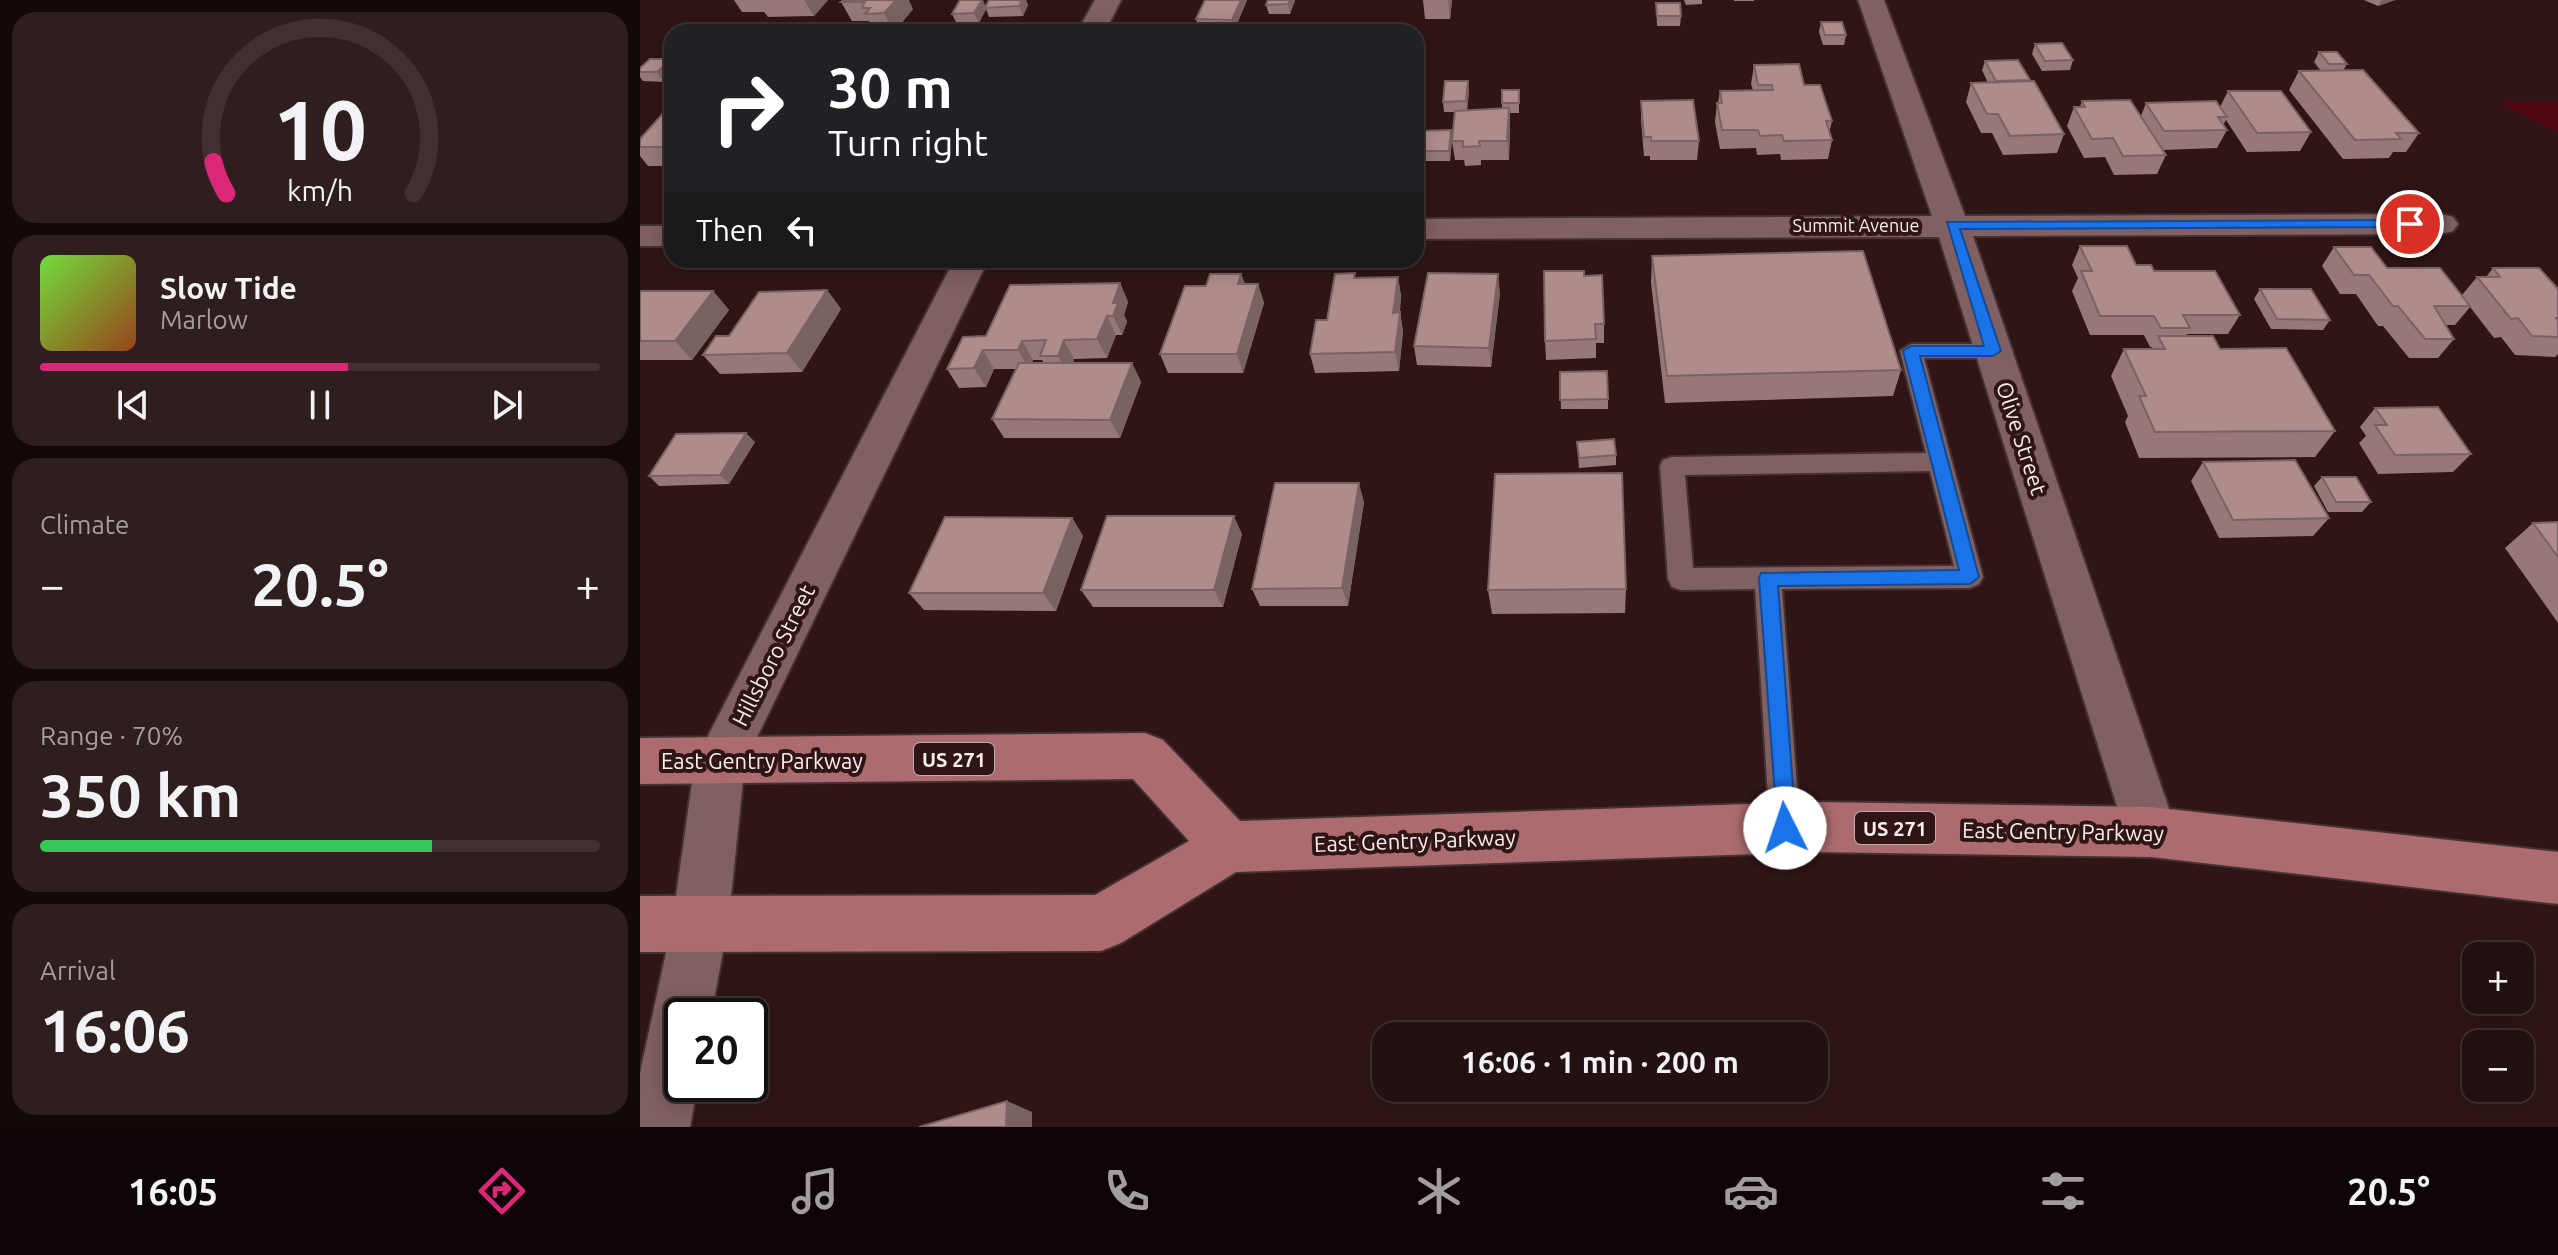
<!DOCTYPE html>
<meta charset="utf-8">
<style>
body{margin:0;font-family:Ubuntu,sans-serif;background:#2f1e1e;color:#f1f3f6;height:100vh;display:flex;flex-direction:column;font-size:30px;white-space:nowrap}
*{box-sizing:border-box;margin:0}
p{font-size:26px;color:#a39d9f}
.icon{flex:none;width:44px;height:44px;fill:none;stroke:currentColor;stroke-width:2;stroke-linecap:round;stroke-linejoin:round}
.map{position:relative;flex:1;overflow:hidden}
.side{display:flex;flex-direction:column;gap:12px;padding:12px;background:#130909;width:640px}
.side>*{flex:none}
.banner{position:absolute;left:24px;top:24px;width:760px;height:244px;border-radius:24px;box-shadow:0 4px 20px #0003,0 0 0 2px #403030;background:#202124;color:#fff;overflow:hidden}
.tools{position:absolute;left:1822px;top:942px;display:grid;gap:16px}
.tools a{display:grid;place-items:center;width:72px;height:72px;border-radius:16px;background:#231010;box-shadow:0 4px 20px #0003,0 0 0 2px #403030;font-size:40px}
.speed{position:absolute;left:24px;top:998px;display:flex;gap:16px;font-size:40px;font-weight:700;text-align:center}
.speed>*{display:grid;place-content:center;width:104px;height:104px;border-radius:50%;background:#231010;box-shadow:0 4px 20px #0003,0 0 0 2px #403030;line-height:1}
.speed .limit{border:4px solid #111;border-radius:12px;background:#fff;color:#111}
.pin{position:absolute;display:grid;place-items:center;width:68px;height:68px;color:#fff;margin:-34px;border:4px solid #fff;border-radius:50%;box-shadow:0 2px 8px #0007}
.me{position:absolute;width:88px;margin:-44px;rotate:356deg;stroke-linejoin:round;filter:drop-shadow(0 0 6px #0008)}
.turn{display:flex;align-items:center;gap:28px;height:168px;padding:0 32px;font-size:36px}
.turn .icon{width:104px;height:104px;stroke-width:2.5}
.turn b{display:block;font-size:56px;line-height:68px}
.then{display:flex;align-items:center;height:76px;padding:0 32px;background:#0003;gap:16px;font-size:30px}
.big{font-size:60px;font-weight:700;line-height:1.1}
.side .card{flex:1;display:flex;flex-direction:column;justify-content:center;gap:12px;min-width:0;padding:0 28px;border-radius:24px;background:#2f1e1e}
.side .dial{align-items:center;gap:0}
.dial svg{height:208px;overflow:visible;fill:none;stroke:#403030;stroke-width:7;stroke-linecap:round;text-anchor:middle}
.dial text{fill:#f1f3f6;stroke:none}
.song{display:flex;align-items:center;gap:24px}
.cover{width:96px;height:96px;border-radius:12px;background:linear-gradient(135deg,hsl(100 70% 55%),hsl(20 70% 35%))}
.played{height:8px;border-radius:4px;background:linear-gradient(90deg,#db2777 55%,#403030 55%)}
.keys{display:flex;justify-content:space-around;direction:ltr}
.heat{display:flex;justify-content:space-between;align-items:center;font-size:44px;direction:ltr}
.charge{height:12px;border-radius:6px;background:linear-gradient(90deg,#34c759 70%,#403030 0)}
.trip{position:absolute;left:732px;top:1022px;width:456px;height:80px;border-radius:24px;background:#231010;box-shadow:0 4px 20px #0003,0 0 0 2px #403030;font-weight:700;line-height:80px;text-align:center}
.tab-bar{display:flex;height:128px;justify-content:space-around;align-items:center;background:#0e0606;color:#a39d9f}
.tab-bar .icon{width:56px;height:56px}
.tab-bar .active{color:#db2777}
.tab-bar b{font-size:36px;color:#f1f3f6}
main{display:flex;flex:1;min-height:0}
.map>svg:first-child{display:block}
.green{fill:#520715}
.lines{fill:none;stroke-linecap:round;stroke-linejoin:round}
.service-casing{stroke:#443132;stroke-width:4}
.minor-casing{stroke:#443132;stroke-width:4}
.primary-casing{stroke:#443132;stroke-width:4}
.service{fill:#816061;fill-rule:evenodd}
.minor{fill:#816061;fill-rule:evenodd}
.primary{fill:#ac6b6e;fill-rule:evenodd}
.wall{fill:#967878;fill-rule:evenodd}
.shaded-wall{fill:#7a6262}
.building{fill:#af8c8c;stroke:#7a6262;stroke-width:2}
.route{fill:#1a73e8;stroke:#114b97;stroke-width:2}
.labels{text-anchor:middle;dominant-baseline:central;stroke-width:8;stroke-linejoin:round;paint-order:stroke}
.far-street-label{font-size:18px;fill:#fceded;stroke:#2f1516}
.shield{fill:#2f1516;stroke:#beacac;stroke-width:2}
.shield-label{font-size:20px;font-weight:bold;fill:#fceded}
.street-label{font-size:22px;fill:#fceded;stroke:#2f1516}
</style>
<main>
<section class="side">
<div class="card dial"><svg viewBox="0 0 100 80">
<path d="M14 69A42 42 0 1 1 86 69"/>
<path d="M14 69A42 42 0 0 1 9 57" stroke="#db2777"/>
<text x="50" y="56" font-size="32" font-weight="700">10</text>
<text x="50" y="72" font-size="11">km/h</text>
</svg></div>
<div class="card">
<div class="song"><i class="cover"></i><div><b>Slow Tide</b><p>Marlow</p></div></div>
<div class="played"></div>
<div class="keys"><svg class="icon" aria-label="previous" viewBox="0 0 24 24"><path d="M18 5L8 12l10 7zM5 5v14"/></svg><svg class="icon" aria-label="pause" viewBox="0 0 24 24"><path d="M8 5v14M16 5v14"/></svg><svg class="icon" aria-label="next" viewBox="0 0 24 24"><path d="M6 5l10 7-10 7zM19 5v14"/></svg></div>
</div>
<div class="card"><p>Climate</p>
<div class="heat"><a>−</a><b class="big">20.5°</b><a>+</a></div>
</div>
<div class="card"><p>Range · 70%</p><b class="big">350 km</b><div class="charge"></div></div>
<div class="card"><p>Arrival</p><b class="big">16:06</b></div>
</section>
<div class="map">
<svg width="1918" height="1127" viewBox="0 0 1918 1127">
<rect width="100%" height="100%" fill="#2f1516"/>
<path class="green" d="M1918 101V132L1857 102Z"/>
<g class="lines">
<defs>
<path id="service" d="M1271 344H1353L1364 351 1353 358H1284L1343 577 1339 584 1330 588 1142 589 1160 828 1156 838 1145 843 1134 838 1130 828 1115 589 1041 590 1032 587 1028 579 1020 466 1023 460 1032 457 1286 453 1260 351ZM1290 471 1314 566 1053 568 1045 475Z"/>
<g id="minor">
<path d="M455 0H481L465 32H437Z"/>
<path d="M1218 0H1244L1325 216 1801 214 1813 217 1818 224 1813 231 1801 234 1333 236 1537 832 1530 850 1511 857 1492 850 1485 832 1299 237 776 239V219L1292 216Z"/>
<rect x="0" y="226" width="32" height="20"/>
<path d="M314 260H348L105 762 88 925 71 1016H42V1084H58L50 1127H0V1073L32 925 55 761Z"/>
</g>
<path id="primary" d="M505 733 523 740 600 821 1173 802 1511 807 1918 852V904L1511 857 1173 852 596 872 481 943 461 951 0 952V896L455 895 549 841 493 779 0 784V738Z"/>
</defs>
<use href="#service" class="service-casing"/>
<use href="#minor" class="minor-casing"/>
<use href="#primary" class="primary-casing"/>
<use href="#service" class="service"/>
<use href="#minor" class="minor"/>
<use href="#primary" class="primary"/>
</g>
<g class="wall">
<path d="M94 0H188L174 16 128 17 124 12H102Z"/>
<path d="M204 0 273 9 254 32H235L229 21H212L201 2Z"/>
<path d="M349 0H386L388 5 383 16 349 17 346 9 339 23 317 24 312 14 346 6Z"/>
<path d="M607 0 595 29H559L556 19Z"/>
<path d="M628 0H655L650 14H629L626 5Z"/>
<path d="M783 0H812L810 19H785Z"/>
<path d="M1044 0H1062V4L1046 5Z"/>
<rect x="1094" y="0" width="20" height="1"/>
<path d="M1724 0H1755L1738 6Z"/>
<path d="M1016 3 1041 16 1040 26H1017Z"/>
<path d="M1181 22 1206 35 1204 45H1183L1179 32Z"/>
<path d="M1395 44 1433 60 1430 70 1402 71 1392 54Z"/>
<path d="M1679 52 1707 64 1703 71 1779 133 1766 152H1753L1749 158 1703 159 1649 90 1659 71H1681L1674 62Z"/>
<path d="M32 61 24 82 3 81 0 77V68Z"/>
<path d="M1345 61 1390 80 1389 81 1424 134 1417 153 1363 155 1352 133H1341L1326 102 1331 83H1348L1342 70Z"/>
<path d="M1114 65 1164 85 1192 121 1189 133 1192 140 1188 159 1141 160 1140 154 1117 155 1116 148 1080 149 1075 122 1077 103H1078L1080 91 1113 90 1111 84Z"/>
<path d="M862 90 879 100V113H870V126L869 160H841V165L825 166 824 160H815L812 141 815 112H804L803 102 829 91 827 111 862 108Z"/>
<path d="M1588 91 1671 132 1660 151 1607 152 1586 120 1583 125 1587 130 1577 148 1522 150 1526 155 1517 174 1474 175 1465 157 1444 158 1427 126 1434 107H1440L1442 101 1501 116 1506 103 1580 107Z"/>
<path d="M1001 101 1059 141 1057 160H1010V156H1004L1001 120Z"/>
<path d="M32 109V166H8L0 156V139Z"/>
<path d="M811 130 812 140 810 161H776V131Z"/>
<path d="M1440 246 1514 271 1600 315 1588 334H1547L1546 336 1580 349 1695 431 1675 457 1499 458 1485 422 1488 416 1471 376 1484 349H1511L1512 347H1510L1504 335H1450L1432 291 1438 278 1432 265Z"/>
<path d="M1694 247 1747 268 1822 295 1837 277H1846L1853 268 1918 289V354L1915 357 1875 355 1861 337 1854 338 1830 307 1815 325H1806L1814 339 1798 358H1769L1743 326H1738L1716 294H1700L1682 266Z"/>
<path d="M1012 256 1261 370 1253 396 1025 403 1011 283Z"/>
<path d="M601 274 605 284H618L624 303 603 373H528L520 354 566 286Z"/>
<path d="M944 276 964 324V343H956V358L906 360 905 341Z"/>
<path d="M758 277 761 296 760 312 763 331 759 371 675 373 670 354 687 320 716 278Z"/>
<path d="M480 283 488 302 484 315 487 322 482 335H476L467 358 434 359 433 363H492L501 382 480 438H364L352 419 376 369H354L346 387 319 388 307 369 346 336ZM393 360H402L404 363H392Z"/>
<path d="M1620 289 1690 320 1683 330 1631 329 1614 299Z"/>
<path d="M187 290 201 309 162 372 80 374 63 355 89 336Z"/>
<path d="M0 291H73L89 310 52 360H0Z"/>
<path d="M860 293 851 367 777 365 774 346Z"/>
<path d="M920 372 968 399V409H921Z"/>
<path d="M1735 408 1831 454 1813 472 1738 474 1719 443 1726 436 1720 427Z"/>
<path d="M115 442 89 484 19 486 9 476Z"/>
<path d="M937 442 976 455V465L939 468Z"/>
<path d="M1563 462 1689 518 1673 536 1579 538 1551 481Z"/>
<path d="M1682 477 1731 502 1722 512H1688L1674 486Z"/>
<path d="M724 502 708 606H620L612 589Z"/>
<path d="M432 518 443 536 416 611 284 610 269 593Z"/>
<path d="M1918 522V623L1865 548 1893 523Z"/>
<path d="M602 534 583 607H453L441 590Z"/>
<path d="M986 589 985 613 852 614 848 590Z"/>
</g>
<g class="shaded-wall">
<path d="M164 0H188L174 16Z"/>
<path d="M252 0H269L273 9 254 32 244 13Z"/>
<path d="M342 0H343L346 7 345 8 346 9 339 23 334 13Z"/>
<path d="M382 0H386L388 5 383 16 379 6Z"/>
<path d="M601 0H607L595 29 592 20Z"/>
<path d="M650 0H655L650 14 648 4Z"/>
<path d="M808 0H812L810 19Z"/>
<path d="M1742 0H1755L1738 6Z"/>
<path d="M31 59 32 61V74L24 82 17 72Z"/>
<path d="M828 81 829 91 827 111 826 101Z"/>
<path d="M869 108 870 126 869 160 867 141Z"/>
<path d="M811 130 812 140 810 161 809 151Z"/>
<path d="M601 274 608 293 598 284Z"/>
<path d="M858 274 860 293 851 367 849 348Z"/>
<path d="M758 277 761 296 757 332 753 313Z"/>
<path d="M480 283 488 302 484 315 487 322 482 335 473 316V303Z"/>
<path d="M618 284 624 303 603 373 597 354Z"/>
<path d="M187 290 201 309 162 372 147 353Z"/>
<path d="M73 291 89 310 52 360 35 341Z"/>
<path d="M760 312 763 331 759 371 755 352Z"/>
<path d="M467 316 476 335 467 358 457 339Z"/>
<path d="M424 340 434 359 428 374 418 356Z"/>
<path d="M382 341 393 360 389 369 378 350Z"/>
<path d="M343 350 354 369 346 387 334 368Z"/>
<path d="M492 363 501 382 480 438 470 420Z"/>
<path d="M106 433 115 442 89 484 80 475Z"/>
<path d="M719 483 724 502 708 606 702 588Z"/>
<path d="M594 516 602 534 583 607 574 590Z"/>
<path d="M432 518 443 536 416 611 403 593Z"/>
<path d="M367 1101 392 1112V1127H366Z"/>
</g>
<g class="building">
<path d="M204 0H256L244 13 225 14 230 8H222L225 2H201Z"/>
<path d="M320 0H342L334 13 312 14Z"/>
<path d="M349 0H382L379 6 345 8Z"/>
<path d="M565 0H601L592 20 556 19Z"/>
<path d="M628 0H650L648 4 626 5Z"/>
<path d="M1016 3H1040L1041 16H1017Z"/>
<path d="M1181 22H1202L1206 35H1185Z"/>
<path d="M1422 43 1433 60 1405 61 1395 44Z"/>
<path d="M1679 52H1697L1707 64H1689Z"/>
<path d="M10 59H31L17 72H0V68Z"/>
<path d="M1378 60 1390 80 1356 81 1345 61Z"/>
<path d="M1159 64 1164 85H1180L1192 121H1186L1192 140 1144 141 1142 135 1120 136 1118 130H1082L1077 103H1082L1080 91 1133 90 1132 85H1118L1114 65Z"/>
<path d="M1723 70 1779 133H1756L1761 139 1715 140 1659 71Z"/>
<path d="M805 81H828L826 101 803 102Z"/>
<path d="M1394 81 1424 134 1370 136 1358 114H1347L1331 83Z"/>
<rect x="862" y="90" width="17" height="13"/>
<path d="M1588 91H1641L1671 132 1617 133Z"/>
<path d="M1053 100 1059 141H1011V137H1004L1001 101Z"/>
<path d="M1490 100 1526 155 1483 156 1473 138 1452 139 1434 107H1445L1442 101Z"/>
<path d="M1576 101 1587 117H1578L1587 130 1524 131 1506 103Z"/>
<path d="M869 108 867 141H839L840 146 823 147V141H812L815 111Z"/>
<path d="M32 109V147H0V139L25 111H30Z"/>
<path d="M811 130 809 151H776V131Z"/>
<path d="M1440 246H1487L1496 265H1511L1514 271H1575L1600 315H1543L1550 328H1521L1514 316H1460L1441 271H1452Z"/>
<path d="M1694 247H1731L1747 268H1800L1830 306H1794L1814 339H1785L1758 306H1753L1729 275H1714Z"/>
<path d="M1223 251 1261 370 1027 376 1012 256Z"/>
<path d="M1853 268H1899L1918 289V318H1916L1918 321V337L1892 336 1878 318 1871 319 1837 277H1860Z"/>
<path d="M904 271H944V276L962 275 964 324H955L956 339 905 341Z"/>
<path d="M715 273 714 278 758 277 753 313 760 312 755 352 670 354 676 320H687L695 274Z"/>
<path d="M788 273 858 274 849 348 774 346Z"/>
<path d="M570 274H601L598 284H618L597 354H520L545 286H566Z"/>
<path d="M480 283 473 303H478L473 316H467L457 339 424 340 418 356H400L406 340 382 341 378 350H343L334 368 307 369 323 337 346 336 370 285Z"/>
<path d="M1620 289H1671L1690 320 1637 319Z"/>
<path d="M187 290 147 353 63 355 76 336H89L119 292Z"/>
<path d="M0 291H73L35 341H0Z"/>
<path d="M1518 336H1573L1580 349 1646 348 1695 431 1515 432 1499 396H1506L1484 349H1525Z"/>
<path d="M379 363H492L470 420 352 419Z"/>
<path d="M967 371 968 399 920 400V372Z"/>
<path d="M1798 407 1831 454 1755 455 1735 425H1747L1735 408Z"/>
<path d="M106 433 80 475 9 476 36 434Z"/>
<path d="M974 439 976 455 939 458 937 442Z"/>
<path d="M1655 460 1689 518 1593 520 1563 462Z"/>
<path d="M982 473 986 589 848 590 855 474Z"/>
<path d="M1682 477H1716L1731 502H1696Z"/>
<path d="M635 483H719L702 588 612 589Z"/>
<path d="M467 516H594L574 590H441Z"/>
<path d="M305 517 432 518 403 593H269Z"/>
<path d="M1918 522V557L1893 523Z"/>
<path d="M367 1101 366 1127H279Z"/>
</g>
<path class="route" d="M1770 220 1775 221V227L1320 229 1361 351 1353 356H1280L1339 577 1330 584 1138 586 1156 828 1153 835 1145 838 1138 835 1119 578 1121 573 1319 570 1263 351 1271 346H1344L1307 222Z"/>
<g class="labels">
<g class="far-street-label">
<text x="1216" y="225">Summit Avenue</text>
</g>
<g class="shield">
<rect x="274" y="743" width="80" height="32" rx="6"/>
<rect x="1215" y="812" width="80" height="32" rx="6"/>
</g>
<g class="shield-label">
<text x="314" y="759">US 271</text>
<text x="1255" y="828">US 271</text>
</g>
<g class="street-label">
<text transform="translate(1382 438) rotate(72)">Olive Street</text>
<text transform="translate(133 655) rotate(-63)">Hillsboro Street</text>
<text x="122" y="760">East Gentry Parkway</text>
<text transform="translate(1423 831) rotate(1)">East Gentry Parkway</text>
<text transform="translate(775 840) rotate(-2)">East Gentry Parkway</text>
</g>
</g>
</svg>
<div class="tools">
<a>+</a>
<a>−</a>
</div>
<div class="speed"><div class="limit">20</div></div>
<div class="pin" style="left:1770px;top:224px;background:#d93025"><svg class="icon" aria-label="arrive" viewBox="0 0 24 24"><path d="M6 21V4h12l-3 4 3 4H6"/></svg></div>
<svg class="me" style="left:1145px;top:828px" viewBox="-20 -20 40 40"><circle r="19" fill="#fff"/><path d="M0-13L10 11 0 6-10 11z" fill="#1a73e8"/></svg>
<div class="trip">16:06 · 1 min · 200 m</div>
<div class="banner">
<div class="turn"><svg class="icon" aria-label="right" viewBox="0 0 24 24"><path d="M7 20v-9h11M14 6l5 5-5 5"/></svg><div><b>30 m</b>Turn right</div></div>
<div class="then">Then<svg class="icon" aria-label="left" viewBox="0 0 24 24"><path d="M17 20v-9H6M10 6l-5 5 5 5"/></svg></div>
</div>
</div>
</main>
<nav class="tab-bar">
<b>16:05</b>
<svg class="icon active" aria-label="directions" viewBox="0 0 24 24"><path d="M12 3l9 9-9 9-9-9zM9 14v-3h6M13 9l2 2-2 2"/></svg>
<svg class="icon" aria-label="music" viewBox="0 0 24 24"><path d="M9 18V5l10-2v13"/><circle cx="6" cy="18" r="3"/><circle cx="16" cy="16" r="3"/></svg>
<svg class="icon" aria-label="phone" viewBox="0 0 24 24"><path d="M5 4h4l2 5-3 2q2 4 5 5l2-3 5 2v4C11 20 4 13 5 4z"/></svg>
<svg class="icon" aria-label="climate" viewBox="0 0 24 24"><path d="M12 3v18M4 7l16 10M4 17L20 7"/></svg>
<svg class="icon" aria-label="car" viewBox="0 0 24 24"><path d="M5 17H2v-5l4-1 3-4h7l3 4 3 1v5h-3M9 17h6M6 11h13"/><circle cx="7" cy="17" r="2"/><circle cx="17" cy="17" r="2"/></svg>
<svg class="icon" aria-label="filters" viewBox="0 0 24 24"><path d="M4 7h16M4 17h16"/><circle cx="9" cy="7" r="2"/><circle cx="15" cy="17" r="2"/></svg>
<b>20.5°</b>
</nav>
